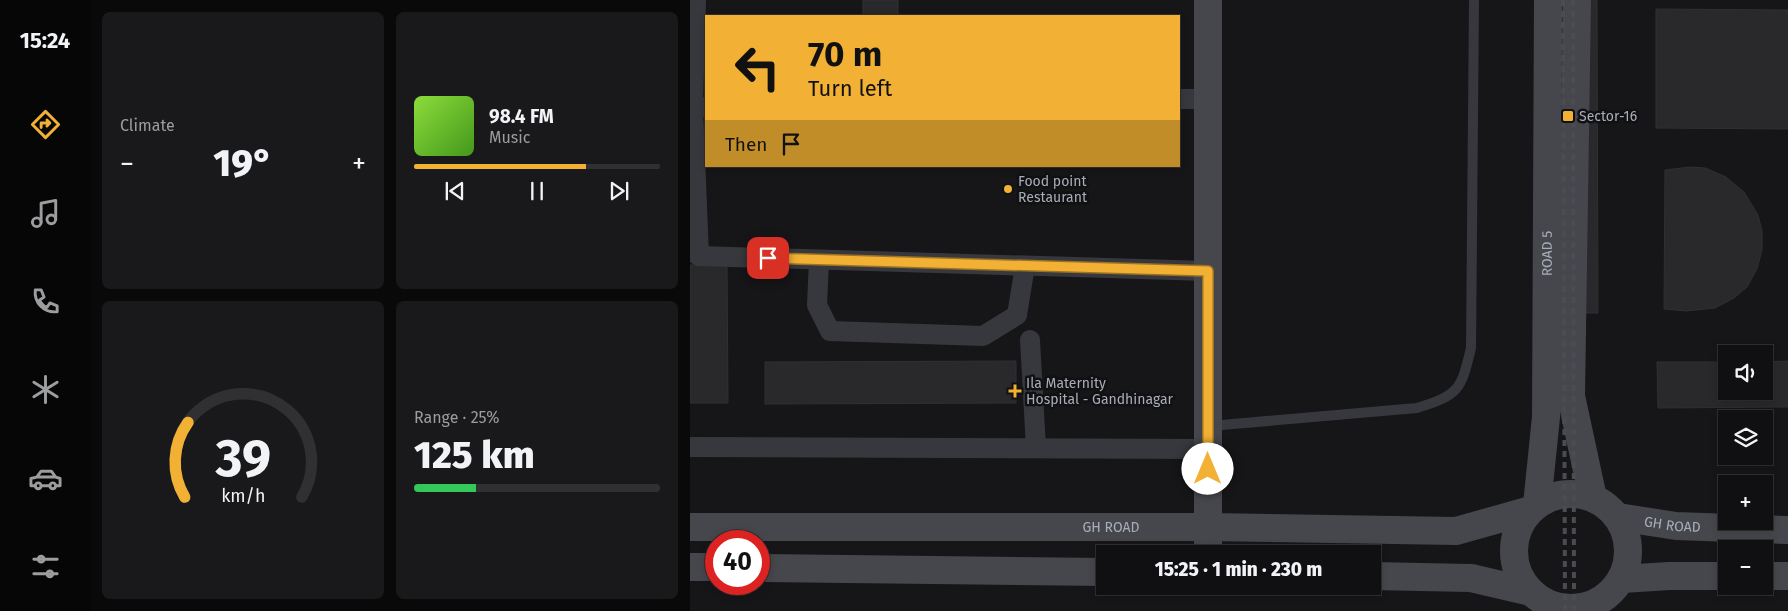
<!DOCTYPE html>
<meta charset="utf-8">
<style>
body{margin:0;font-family:"Fira Sans",sans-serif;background:#19191b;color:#f1f3f6;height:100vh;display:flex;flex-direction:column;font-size:19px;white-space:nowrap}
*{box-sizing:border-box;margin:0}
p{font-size:16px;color:#9c9d9f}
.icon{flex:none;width:28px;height:28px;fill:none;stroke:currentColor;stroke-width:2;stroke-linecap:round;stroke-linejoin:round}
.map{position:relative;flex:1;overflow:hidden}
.drawer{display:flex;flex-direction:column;gap:12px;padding:12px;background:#09090a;width:600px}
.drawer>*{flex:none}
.hud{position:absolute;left:15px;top:15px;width:475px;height:152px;border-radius:0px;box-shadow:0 2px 8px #0003,0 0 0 1px #303032;background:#f2b134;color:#111;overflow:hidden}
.buttons{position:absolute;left:1028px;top:345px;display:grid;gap:10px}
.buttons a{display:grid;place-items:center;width:55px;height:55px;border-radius:0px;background:#101012;box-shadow:0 2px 8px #0003,0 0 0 1px #303032;font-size:25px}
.speed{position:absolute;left:15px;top:530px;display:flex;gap:10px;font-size:25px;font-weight:700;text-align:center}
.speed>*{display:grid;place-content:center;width:65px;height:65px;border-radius:50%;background:#101012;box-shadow:0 2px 8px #0003,0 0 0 1px #303032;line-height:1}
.speed .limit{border:8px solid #d22;background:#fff;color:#111}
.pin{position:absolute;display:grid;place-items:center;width:42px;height:42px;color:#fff;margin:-21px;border-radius:10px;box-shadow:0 2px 8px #0006}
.me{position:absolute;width:55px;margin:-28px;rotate:0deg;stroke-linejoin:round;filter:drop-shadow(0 0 4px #0008)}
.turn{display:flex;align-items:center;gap:18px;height:105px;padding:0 20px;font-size:22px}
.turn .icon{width:65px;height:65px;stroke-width:2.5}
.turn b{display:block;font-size:35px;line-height:42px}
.then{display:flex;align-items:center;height:48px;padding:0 20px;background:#0003;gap:10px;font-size:19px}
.big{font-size:38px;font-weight:800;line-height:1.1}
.drawer .card{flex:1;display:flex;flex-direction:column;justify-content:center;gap:8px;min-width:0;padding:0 18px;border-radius:8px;background:#19191b}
.drawer .dial{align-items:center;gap:0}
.dial svg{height:130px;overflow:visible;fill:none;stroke:#303032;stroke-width:7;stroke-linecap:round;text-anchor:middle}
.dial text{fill:#f1f3f6;stroke:none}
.song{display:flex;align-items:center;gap:15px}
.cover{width:60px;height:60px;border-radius:8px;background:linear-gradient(135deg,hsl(90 70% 55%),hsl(100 70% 35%))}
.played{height:5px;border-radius:2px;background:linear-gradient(90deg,#f2b134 70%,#303032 70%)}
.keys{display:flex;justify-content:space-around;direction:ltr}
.heat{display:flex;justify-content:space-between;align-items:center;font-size:28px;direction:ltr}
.charge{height:8px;border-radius:4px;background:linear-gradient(90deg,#34c759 25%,#303032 0)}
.drawer .tiles{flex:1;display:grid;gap:12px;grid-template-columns:repeat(2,1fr)}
.trip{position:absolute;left:406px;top:545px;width:285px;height:50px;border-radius:0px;background:#101012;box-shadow:0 2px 8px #0003,0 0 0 1px #303032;font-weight:800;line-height:50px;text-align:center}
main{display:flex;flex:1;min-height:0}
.menu{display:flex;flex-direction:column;width:90px;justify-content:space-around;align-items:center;background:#060607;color:#9c9d9f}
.menu .icon{width:35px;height:35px}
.menu .current{color:#f2b134}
.menu b{font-size:22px;color:#f1f3f6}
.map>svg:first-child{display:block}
.building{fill:#29292c;stroke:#303034}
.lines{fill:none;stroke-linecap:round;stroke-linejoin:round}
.lane{stroke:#37383d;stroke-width:10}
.street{stroke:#37383d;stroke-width:20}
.secondary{stroke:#45474d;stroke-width:28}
.rail{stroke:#4a4c52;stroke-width:4;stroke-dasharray:6 5;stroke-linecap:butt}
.route-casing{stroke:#9d7322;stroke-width:12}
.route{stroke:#f2b134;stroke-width:9}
.poi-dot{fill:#f2b134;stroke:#111113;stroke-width:2}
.labels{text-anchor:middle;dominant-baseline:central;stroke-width:5;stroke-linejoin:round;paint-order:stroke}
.poi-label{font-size:14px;fill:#a8adb8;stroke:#111113;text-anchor:start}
.street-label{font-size:14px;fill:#a8adb8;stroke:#111113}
</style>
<main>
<nav class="menu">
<b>15:24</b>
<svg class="icon current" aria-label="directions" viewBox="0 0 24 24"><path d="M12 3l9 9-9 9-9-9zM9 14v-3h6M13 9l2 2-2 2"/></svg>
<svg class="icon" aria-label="music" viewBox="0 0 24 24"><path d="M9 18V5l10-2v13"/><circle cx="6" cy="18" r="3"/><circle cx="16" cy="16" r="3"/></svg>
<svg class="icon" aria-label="phone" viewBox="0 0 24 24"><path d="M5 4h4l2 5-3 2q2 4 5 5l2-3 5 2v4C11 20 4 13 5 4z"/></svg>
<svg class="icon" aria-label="climate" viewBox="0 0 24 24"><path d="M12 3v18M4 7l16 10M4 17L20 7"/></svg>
<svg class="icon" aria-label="car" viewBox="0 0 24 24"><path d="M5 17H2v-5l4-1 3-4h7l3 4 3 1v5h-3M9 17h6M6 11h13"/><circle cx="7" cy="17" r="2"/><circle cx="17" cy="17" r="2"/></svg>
<svg class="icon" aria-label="filters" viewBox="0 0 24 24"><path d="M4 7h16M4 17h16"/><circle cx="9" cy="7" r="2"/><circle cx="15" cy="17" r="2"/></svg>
</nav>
<section class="drawer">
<div class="tiles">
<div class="card"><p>Climate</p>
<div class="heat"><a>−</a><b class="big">19°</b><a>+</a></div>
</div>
<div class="card">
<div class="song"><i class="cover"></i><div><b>98.4 FM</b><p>Music</p></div></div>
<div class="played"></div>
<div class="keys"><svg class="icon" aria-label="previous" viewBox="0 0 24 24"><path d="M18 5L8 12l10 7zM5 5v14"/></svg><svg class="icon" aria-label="pause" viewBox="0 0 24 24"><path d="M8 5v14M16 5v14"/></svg><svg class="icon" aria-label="next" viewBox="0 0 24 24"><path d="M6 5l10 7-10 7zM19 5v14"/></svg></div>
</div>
<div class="card dial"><svg viewBox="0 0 100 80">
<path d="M14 69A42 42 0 1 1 86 69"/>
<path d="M14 69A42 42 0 0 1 16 23" stroke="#f2b134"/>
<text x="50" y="56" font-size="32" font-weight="700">39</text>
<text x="50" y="72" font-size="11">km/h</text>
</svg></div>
<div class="card"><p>Range · 25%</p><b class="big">125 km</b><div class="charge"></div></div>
</div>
</section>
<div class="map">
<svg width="1098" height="611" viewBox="0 0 1098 611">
<rect width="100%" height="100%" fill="#161618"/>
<g class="building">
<rect x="173" y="0" width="35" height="16"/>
<path d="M849 0H907L908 313H850Z"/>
<path d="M966 9 1098 10V129L966 128Z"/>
<path d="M1000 167 1015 168 1036 177 1054 192 1068 215 1072 231V250L1067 269 1057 287 1044 298 1025 308 996 311 974 309 975 170Z"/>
<path d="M0 265H37L38 403H0Z"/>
<path d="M326 361V403L75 404V362Z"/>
<path d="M1098 361V407L968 408 967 362H1036V391H1074V362Z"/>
</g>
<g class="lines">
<path class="lane" d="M520 426 727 408C769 395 771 390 781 348L784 0"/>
<g class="street">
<path d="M489 99H518"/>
<path d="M0 107H3L6 0"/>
<path d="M0 249 9 256 3 107H16"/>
<path d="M9 256 518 271"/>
<path d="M129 260 127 305 140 331 293 336 327 315 335 266"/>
<path d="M340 340 346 448"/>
<path d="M0 447 518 449"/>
</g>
<g class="secondary">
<path d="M518 0V554"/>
<path d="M887 0 881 396 903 498"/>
<circle cx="881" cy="551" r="57"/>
<path id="s1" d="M847 505 856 417 858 0"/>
<path id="s2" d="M928 517 986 526 1098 530"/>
<path id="s3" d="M0 527H518L766 531 841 510"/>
<path d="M0 567H26"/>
<path d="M69 568 415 572"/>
<path d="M682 576 781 578 841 592"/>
<path d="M1074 576H1098"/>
<path d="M932 579 979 576H1036"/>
</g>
<g class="rail">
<path d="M873 0 875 611"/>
<path d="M883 0 884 611"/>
</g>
</g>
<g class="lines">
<defs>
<path id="route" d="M78 258 518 271V469"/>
</defs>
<use href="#route" class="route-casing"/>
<use href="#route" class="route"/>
</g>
<g class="poi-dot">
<rect x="872" y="110" width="12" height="12" rx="2.5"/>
<circle cx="318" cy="189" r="5"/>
<path d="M322.5 383.5h5v5h5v5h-5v5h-5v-5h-5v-5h5z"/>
</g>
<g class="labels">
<g class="poi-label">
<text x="889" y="116">Sector-16</text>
<text x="328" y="181">Food point<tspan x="328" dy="16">Restaurant</tspan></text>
<text x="336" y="383">Ila Maternity<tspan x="336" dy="16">Hospital - Gandhinagar</tspan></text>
</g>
<g class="street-label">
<text stroke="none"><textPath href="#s1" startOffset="252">ROAD 5</textPath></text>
<text stroke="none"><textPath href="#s2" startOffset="55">GH ROAD</textPath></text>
<text stroke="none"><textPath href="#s3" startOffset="421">GH ROAD</textPath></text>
</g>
</g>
</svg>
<div class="buttons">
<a><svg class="icon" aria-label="sound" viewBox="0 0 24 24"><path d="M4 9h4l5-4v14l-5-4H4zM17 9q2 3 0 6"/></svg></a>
<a><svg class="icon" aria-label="layers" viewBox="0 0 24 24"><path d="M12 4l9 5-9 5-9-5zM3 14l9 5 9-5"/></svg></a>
<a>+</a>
<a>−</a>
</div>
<div class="speed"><div class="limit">40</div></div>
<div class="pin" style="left:78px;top:258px;background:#d93025"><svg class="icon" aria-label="arrive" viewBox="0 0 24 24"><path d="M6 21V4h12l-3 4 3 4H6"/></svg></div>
<svg class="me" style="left:518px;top:469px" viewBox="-20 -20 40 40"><circle r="19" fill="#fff"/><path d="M0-13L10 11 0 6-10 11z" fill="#f2b134"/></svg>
<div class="trip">15:25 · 1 min · 230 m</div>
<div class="hud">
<div class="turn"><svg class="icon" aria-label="left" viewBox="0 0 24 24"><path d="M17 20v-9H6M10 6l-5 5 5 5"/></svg><div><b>70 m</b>Turn left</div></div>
<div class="then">Then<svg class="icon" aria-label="arrive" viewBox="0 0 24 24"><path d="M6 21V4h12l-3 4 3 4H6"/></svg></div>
</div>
</div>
</main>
